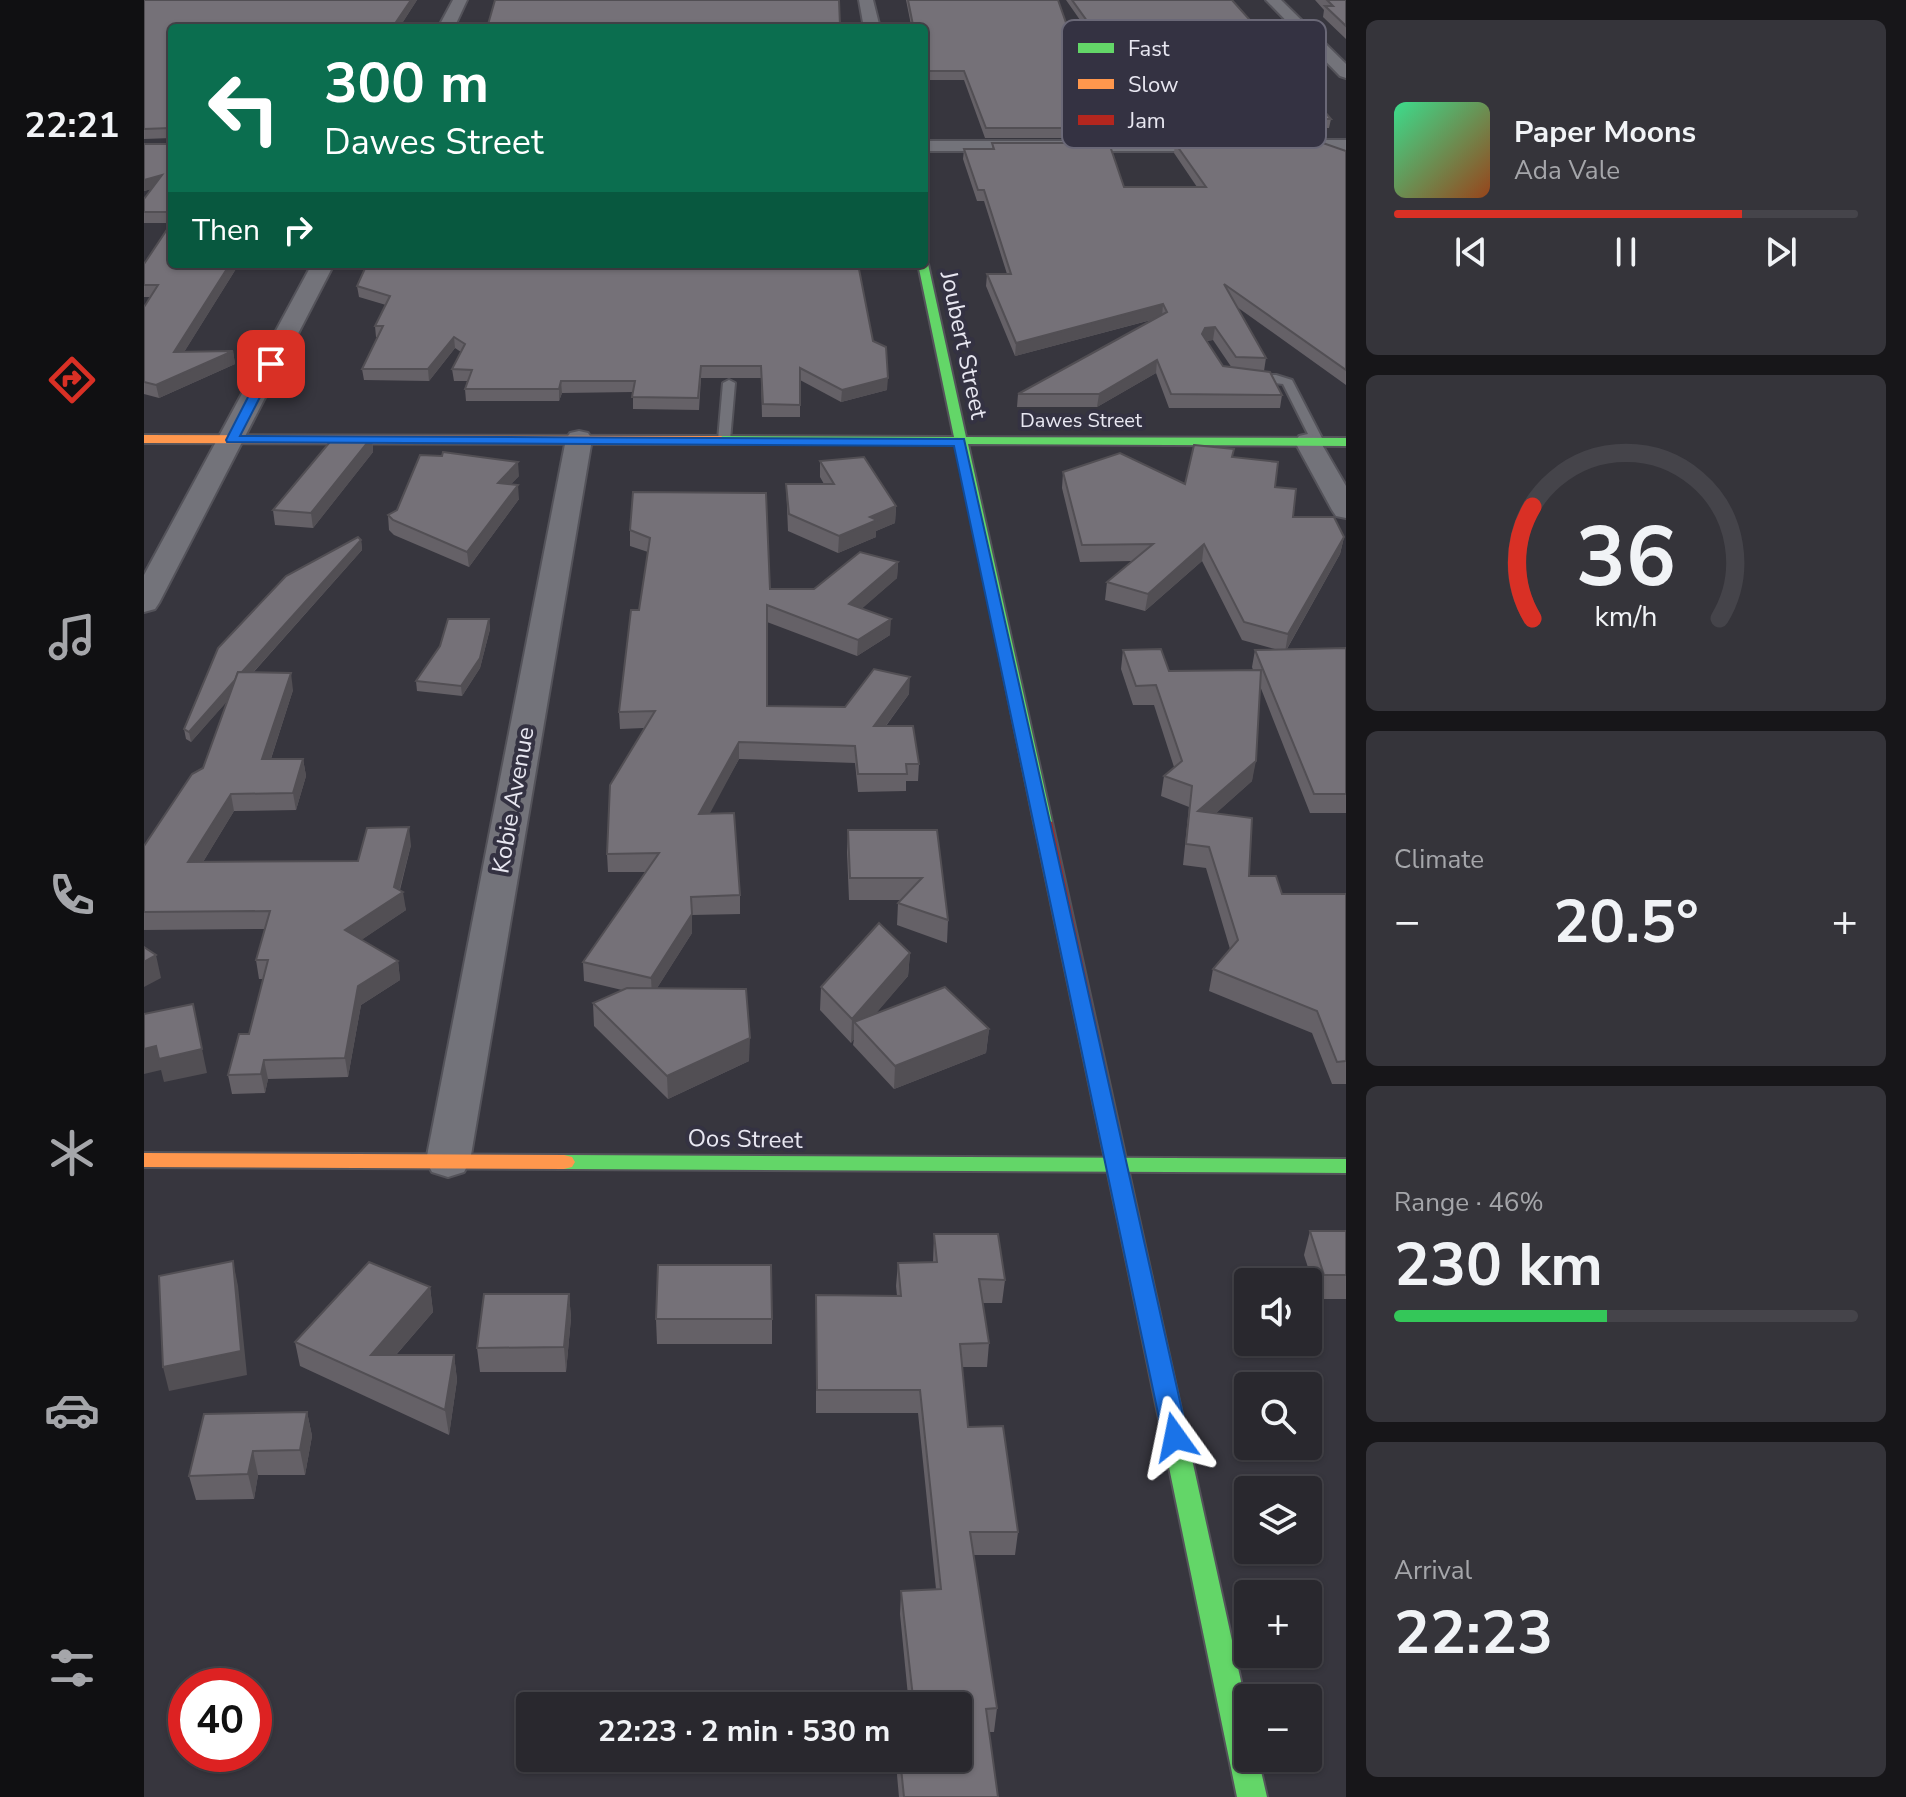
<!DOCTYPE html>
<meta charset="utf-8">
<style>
body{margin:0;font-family:"Nunito Sans",sans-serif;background:#35343a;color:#f1f3f6;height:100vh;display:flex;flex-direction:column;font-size:30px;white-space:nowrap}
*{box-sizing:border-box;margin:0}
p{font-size:26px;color:#a5a6aa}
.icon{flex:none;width:44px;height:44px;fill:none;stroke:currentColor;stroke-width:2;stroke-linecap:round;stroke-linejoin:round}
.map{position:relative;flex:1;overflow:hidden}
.panel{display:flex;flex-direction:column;gap:20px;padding:20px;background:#171619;width:560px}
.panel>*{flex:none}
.top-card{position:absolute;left:24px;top:24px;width:760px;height:244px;border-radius:8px;box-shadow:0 2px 6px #0004,0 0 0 2px #45444a;background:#0b6e4f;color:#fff;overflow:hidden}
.tools{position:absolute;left:1090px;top:1268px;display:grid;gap:16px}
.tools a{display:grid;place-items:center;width:88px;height:88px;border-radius:8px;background:#29282e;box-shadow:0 2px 6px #0004,0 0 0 2px #45444a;font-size:40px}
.speed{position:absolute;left:24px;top:1668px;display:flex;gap:16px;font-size:40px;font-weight:700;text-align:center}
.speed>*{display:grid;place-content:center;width:104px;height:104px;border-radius:50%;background:#29282e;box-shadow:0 2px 6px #0004,0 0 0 2px #45444a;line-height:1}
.speed .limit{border:12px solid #d22;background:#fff;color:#111}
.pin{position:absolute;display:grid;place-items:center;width:68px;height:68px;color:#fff;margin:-34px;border-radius:16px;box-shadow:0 4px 12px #0006}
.me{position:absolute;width:88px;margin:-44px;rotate:348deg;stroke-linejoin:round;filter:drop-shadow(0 0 6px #0008)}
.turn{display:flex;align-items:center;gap:28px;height:168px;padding:0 24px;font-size:36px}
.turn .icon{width:104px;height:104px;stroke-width:2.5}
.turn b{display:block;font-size:56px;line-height:68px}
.then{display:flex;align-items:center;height:76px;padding:0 24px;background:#0003;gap:16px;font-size:30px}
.big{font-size:60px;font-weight:700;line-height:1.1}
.panel .widget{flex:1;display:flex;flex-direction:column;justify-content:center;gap:12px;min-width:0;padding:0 28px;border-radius:12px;background:#35343a}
.panel .dial{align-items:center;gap:0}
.dial svg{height:208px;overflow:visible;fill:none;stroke:#45444a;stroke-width:7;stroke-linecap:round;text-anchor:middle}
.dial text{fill:#f1f3f6;stroke:none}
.song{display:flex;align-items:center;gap:24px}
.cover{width:96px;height:96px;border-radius:12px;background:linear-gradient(135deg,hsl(150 70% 55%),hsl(20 70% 35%))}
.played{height:8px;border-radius:4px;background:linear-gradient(90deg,#d93025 75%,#45444a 75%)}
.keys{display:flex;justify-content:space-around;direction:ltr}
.heat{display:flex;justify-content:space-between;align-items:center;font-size:44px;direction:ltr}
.charge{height:12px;border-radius:6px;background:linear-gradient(90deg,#34c759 46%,#45444a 0)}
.trip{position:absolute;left:372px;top:1692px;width:456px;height:80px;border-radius:8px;background:#29282e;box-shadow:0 2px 6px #0004,0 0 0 2px #45444a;font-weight:700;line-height:80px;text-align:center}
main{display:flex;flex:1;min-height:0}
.menu{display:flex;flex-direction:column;width:144px;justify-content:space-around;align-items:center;background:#101012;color:#a5a6aa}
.menu .icon{width:56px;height:56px}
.menu .current{color:#d93025}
.menu b{font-size:36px;color:#f1f3f6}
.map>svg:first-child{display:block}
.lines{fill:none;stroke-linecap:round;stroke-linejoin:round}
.lane-casing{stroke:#54535a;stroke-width:4}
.street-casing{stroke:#54535a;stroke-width:4}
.fast-casing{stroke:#54535a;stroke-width:4}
.slow-casing{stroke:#54535a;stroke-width:4}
.jam-casing{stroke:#54535a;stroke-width:4}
.lane{fill:#73737a;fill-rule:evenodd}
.street{fill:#73737a;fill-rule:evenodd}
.fast{fill:#63d668;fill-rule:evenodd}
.slow{fill:#ff974d;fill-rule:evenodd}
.jam{fill:#b3261e;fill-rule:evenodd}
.wall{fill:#656167;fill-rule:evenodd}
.shaded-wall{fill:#524f54}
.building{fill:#757178;stroke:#524f54;stroke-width:2}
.route{fill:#1a73e8;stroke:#114b97;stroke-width:2}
.labels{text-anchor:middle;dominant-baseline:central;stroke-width:8;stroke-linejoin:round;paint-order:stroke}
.far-street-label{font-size:20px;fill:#e8e7f1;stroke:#343242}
.street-label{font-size:24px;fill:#e8e7f1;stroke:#343242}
.key{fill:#343242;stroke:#6a6877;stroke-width:2}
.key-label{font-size:22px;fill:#e8e7f1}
</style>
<main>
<nav class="menu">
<b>22:21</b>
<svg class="icon current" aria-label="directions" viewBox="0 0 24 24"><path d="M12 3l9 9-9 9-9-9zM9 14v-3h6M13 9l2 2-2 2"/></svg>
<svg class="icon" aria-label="music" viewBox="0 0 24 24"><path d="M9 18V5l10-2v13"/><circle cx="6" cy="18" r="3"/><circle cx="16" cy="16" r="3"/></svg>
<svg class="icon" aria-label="phone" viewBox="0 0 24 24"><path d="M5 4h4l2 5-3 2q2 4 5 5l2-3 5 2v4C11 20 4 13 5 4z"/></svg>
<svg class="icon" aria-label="climate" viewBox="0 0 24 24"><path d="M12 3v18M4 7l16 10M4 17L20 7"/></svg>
<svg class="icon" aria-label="car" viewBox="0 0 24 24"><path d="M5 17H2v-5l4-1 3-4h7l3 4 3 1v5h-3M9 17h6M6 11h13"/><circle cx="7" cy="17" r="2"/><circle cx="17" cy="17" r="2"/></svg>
<svg class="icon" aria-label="filters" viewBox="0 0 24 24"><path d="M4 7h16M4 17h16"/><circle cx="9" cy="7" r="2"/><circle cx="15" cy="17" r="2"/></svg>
</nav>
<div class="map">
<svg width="1202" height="1797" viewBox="0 0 1202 1797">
<rect width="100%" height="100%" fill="#37363e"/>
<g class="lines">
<defs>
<g id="lane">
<path d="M1107 375H1132L1148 380 1180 442 1178 445 1168 442 1139 384 1103 380 1101 378Z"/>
<path d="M585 380 591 383 586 440 580 444 574 440 579 383Z"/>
</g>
<g id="street">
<path d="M309 0H323L310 28H294Z"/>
<path d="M715 0H729L736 28H720Z"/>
<path d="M1122 0H1137L1202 64V78L1196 76Z"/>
<path d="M1135 140H1202V150L1129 149 1126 145Z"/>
<path d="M780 141H1081L1090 146 1081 151H780Z"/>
<path d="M168 264H190L15 603 11 609 0 612V575Z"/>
<path d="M435 431 444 433 448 439 326 1161 320 1172 304 1177 288 1172 282 1161 422 439 426 433Z"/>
<path d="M1164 434 1173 436 1202 486V518L1192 516 1188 510 1151 442 1155 436Z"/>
</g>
<g id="fast">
<path d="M780 261 784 264 822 437 1202 438V446L824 444 908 822 899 827 890 822 812 444H577L571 440 577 436 810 437 774 264H780Z"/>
<path d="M420 1155 1202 1159V1173L420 1169 412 1167 409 1162 412 1157Z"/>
<path d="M997 1270 1005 1272 1008 1278 1104 1713V1758H1114L1123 1797H1093L986 1278 989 1272Z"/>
</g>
<g id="slow">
<path d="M0 435 577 436 583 440 577 444 0 443Z"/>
<path d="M0 1153 420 1155 428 1157 431 1162 428 1167 420 1169 0 1167Z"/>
</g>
<path id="jam" d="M899 817 908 822 1008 1278 1005 1284 997 1286 989 1284 986 1278 890 822Z"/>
</defs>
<use href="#lane" class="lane-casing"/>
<use href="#street" class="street-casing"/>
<use href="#fast" class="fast-casing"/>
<use href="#slow" class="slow-casing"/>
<use href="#jam" class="jam-casing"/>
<use href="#lane" class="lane"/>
<use href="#street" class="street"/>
<use href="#fast" class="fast"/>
<use href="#slow" class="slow"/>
<use href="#jam" class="jam"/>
</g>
<g class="wall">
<path d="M0 0H273L255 28H28V138L0 139Z"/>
<path d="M762 0H914L959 128 958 138H841L820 80H783L780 70V28L696 25H767Z"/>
<path d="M922 0H1088L1180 103 1179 110 1187 119 1185 128H1128V137H1018Z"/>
<path d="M1171 0H1202V39L1179 17 1180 10Z"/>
<path d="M28 142V264H95L40 352 89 351 91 364 15 398 0 394V307L6 297H0V264L27 223H0V199L7 189 0 191V144H26Z"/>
<path d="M848 143 980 187H1053L1030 153 1031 143 1202 151V385L1093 307 1122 358 1120 371 1138 395 1136 408H1025L1012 373 953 407H873L874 394 1011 319 871 356 842 286 843 274H863L840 201H833L819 159 820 149H848ZM1069 340 1088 368 1079 366 1063 341Z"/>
<path d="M213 286 729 341 743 390 697 402 656 380V417H618L617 378H557L555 410 489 409V392L418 393 415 401H322L321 389 323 381H310L308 369 317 352 311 348 285 381 220 380 218 369 234 337H232L231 326 242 305 215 297Z"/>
<path d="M228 437 229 452 169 528 131 525 129 510Z"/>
<path d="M1089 457 1131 487 1149 517 1200 537 1196 554 1143 649 1202 648V813H1166L1116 686 1108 781 1072 813 1105 876 1138 894H1202V1084H1188L1168 1033 1065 991 1069 969 1086 949 1062 868 1039 865 1045 807 1017 796 1020 776 1030 767 1010 705H989L977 669 979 650 1025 671 1109 670 1108 667 1111 650 1131 649 1098 640 1058 561 1001 611 961 600 963 582 988 561 936 562 918 488 919 472 1041 484Z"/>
<path d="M676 461 752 506 751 523 732 531V537L694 553 644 531 642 484H680L676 477Z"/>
<path d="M375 476 367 484 375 499 325 567 250 535 245 530 244 515Z"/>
<path d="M489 492 626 589H670L754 562 753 578 718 608 746 635 713 656 623 622V706L701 707 765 694 742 726 775 764 774 781H762V791L714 792 711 763 595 759 565 813 596 895V914L548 915V933L513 988 605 1061 524 1099 450 1026 449 1003 478 990 440 981 439 962 502 872H464L463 854 500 728 476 729 475 712 495 610 504 552 486 546V530Z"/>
<path d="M217 540 218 550 109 673 149 690 127 759H159L162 776 152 810 90 811 59 862 214 861 267 845 256 890 262 910 217 940 254 961 256 980 217 1005 204 1077 124 1079 121 1093 88 1094 84 1075 105 1034 119 979H115L112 960 121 929 0 930V846L59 768 83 701 47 742 42 739 40 729Z"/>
<path d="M345 619 346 629 336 668 318 696 273 691 272 681Z"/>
<path d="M704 830H793L804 920 803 943 753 925 754 903 757 900H705L703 852Z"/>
<path d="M766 953 764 976 731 1014 845 1029 842 1053 750 1089 709 1045 710 1039 707 1043 676 1010 677 987Z"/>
<path d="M1166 1231H1202V1299H1174L1160 1255Z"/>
<path d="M790 1234 861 1280 858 1303H839L845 1343 843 1367H818L824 1427 874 1532 871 1555H829L853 1708 850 1732H845L854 1797H755L753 1775 755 1758H814V1706H765L756 1614 757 1591 792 1589 774 1413H672V1295L753 1296 752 1286 754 1263 789 1262Z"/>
<path d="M286 1287 289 1312 252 1355H310L313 1380 305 1435 156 1366 151 1342Z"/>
<path d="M425 1294 427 1318 422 1372H336L333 1348Z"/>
<path d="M512 1319H628V1344H513Z"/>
<path d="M163 1412 168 1436 161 1475H114L110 1499 52 1500 45 1476Z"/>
</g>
<g class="shaded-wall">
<path d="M267 0H273L255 28H248Z"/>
<path d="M18 175 20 186 0 191V180Z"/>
<path d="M86 264H95L32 365 30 352Z"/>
<path d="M1019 304 1018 317 871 356 872 343Z"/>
<path d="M1071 327 1069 340 1059 341 1058 334 1061 328Z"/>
<path d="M310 337 311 348 285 381 284 369Z"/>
<path d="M89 351 91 364 15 398 12 385Z"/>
<path d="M1013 360 1012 373 953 407 955 394Z"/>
<path d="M744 378 743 390 697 402 698 390Z"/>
<path d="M417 381 418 393 415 401V389Z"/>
<path d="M228 437 229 452 169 528 167 513Z"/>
<path d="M374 462 375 476 355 497 354 483Z"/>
<path d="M374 485 375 499 325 567 323 552Z"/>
<path d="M752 506 751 523 732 531V537L694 553 695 536 726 517Z"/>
<path d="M1200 537 1196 554 1141 652 1144 634Z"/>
<path d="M217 540 218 550 47 742 45 732Z"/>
<path d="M1060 544 1058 561 1001 611 1004 594Z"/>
<path d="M754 562 753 578 705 620V604Z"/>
<path d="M345 619 346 629 336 668 318 696 317 686Z"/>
<path d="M747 619 746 635 713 656 714 640Z"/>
<path d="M147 673 149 690 121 777 118 759Z"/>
<path d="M766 677 765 694 729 743 730 726Z"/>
<path d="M595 742V759L556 832 555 814Z"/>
<path d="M159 759 162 776 152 810 149 793Z"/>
<path d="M1112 761 1108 781 1051 832 1054 811Z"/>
<path d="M87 794 90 811 48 880 44 862Z"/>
<path d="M265 827 267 845 254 895 259 892 262 910 204 949 201 930 250 887Z"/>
<path d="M548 914V933L508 996 507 978Z"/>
<path d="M766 953 764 976 718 1030 710 1022V1039L707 1043 708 1019Z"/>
<path d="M12 955 17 978 0 987V962Z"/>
<path d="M254 961 256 980 217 1005 204 1077 201 1058 214 986Z"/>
<path d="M845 1029 842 1053 750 1089 751 1066Z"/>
<path d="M606 1038 605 1061 524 1099 523 1076Z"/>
<path d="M12 1046 58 1049 63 1073 20 1082 17 1070 0 1074V1049Z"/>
<path d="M120 1060 124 1079 121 1093 117 1074Z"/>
<path d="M89 1261 94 1286 103 1375 25 1391 19 1367Z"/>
<path d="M286 1287 289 1312 231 1379 227 1355Z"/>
<path d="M425 1294 427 1318 422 1372 420 1347Z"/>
<path d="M310 1355 313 1380 305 1435 301 1410Z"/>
<path d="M163 1412 168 1436 161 1475 156 1450Z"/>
<path d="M109 1451 114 1475 110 1499 104 1474Z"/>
</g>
<g class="building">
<path d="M0 0H267L248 28H28V135L26 128 0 129Z"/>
<path d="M351 0H695L696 25H769L764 0H914L959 128H842L820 71H784L780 60V28H343Z"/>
<path d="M928 0H1088L1180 103 1174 104 1187 119H1102L1129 128H1020Z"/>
<path d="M1183 0H1202V26L1181 6H1189Z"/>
<path d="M28 142V212H0V199L18 175 0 180V144H26Z"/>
<path d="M1176 142 1202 151V370L1080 284 1122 358 1092 357 1071 327 1061 328 1058 334 1079 366 1126 372 1138 395 1027 394 1013 360 955 394H874L1023 312 1019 304 872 343 843 274H867L840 190H834L820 149H850L848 143H965L980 187H1062L1031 143Z"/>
<path d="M28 222V264H86L30 352 89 351 12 385 0 382V307L14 285H0V264Z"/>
<path d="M223 264H714L729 341 742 347 744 378 698 390 656 368V405L619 404 617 366H557L554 398 488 397 491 381H417L415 389H321L328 370 308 369 321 344 310 337 284 369H218L239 326H231L246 296 213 286Z"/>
<path d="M190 437H228L167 513 129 510Z"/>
<path d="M1050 445 1090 449 1088 457 1134 462 1131 487 1152 489 1149 517H1190L1200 537 1144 634 1100 622 1060 544 1004 594 963 582 1009 544 938 545 919 472 976 453 1041 484Z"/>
<path d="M299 452 374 462 354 483 374 485 323 552 249 520 244 515 253 510 276 455 298 456Z"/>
<path d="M720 457 752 506 726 517 733 520 695 536 645 514 642 484H690L676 461Z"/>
<path d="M489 492 622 493 626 589H670L716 552 754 562 705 604 747 619 714 640 623 605V706L701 707 730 669 766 677 730 726H769L775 764H762L763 774H714L711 746 595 742 555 814 590 813 596 895 547 897 548 914 507 978 439 962 515 853 463 854 466 785 511 711 475 712 487 610H495L506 538 486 530Z"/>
<path d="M214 537 217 540 98 672H94L91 680 45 732 40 729 74 648 142 576Z"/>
<path d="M304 619H345L336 658 317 686 272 681 296 646Z"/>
<path d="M1202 648V794H1170L1111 650Z"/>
<path d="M1017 649 1025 671 1117 670 1112 761 1054 811 1108 818 1105 876H1132L1138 894H1202V1061L1193 1062 1173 1011 1069 969 1094 940 1065 847 1042 844 1048 786 1020 776 1038 761 1012 685 992 686 979 650Z"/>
<path d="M94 672 147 673 118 759H159L149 793 87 794 44 862 214 861 223 828 265 827 250 887 259 892 201 930 254 961 214 986 201 1058 120 1060 117 1074 84 1075 95 1034H105L124 960H112L126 911 0 912V846L48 774 59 768Z"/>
<path d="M704 830H793L804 920 754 903 778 878H706Z"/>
<path d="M735 923 766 953 708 1019 677 987Z"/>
<path d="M0 947 12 955 0 962Z"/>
<path d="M801 987 845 1029 751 1066 710 1022Z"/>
<path d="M483 988 602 989 606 1038 523 1076 449 1003Z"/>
<path d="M49 1004 58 1049 15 1059 12 1046 0 1049V1014Z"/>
<path d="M1166 1231H1202V1275H1180Z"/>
<path d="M790 1234H854L861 1280 835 1279 845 1343 816 1344 824 1427 859 1426 874 1532H826L853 1708 842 1709 854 1797H760L756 1758H814V1706H770L757 1591 797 1589 776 1390H673L672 1295 757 1296 754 1263 793 1262Z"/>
<path d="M89 1261 97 1351 19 1367 15 1276Z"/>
<path d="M225 1262 286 1287 227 1355H310L301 1410 151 1342Z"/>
<path d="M514 1265H627L628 1319H512Z"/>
<path d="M340 1294H425L420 1347 333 1348Z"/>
<path d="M163 1412 156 1450 109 1451 104 1474 45 1476 60 1414Z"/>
</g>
<path class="route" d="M127 361 133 364 96 436 820 439 1044 1437 1040 1444 1031 1447 1022 1444 1019 1437 810 446 83 442 82 440 121 364Z"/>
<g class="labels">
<g class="far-street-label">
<text x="937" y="420">Dawes Street</text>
</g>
<g class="street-label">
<text transform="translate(820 345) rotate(78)">Joubert Street</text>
<text transform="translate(369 800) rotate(-80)">Kobie Avenue</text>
<text transform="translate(601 1139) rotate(1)">Oos Street</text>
</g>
</g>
<rect x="918" y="20" width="264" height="128" rx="12" class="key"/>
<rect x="934" y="43" width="36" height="10" fill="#63d668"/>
<rect x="934" y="79" width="36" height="10" fill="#ff974d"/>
<rect x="934" y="115" width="36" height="10" fill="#b3261e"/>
<g class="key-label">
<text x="984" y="56">Fast</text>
<text x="984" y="92">Slow</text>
<text x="984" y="128">Jam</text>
</g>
</svg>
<div class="tools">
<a><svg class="icon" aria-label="sound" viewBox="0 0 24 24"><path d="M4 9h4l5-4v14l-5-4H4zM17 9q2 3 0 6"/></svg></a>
<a><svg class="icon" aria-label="search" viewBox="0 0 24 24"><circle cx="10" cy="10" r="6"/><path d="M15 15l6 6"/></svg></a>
<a><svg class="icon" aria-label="layers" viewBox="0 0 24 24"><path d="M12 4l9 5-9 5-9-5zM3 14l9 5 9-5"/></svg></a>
<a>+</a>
<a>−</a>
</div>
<div class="speed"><div class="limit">40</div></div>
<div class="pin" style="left:127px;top:364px;background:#d93025"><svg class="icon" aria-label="arrive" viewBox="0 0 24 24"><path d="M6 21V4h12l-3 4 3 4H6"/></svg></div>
<svg class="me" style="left:1031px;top:1437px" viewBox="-20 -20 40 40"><path d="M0-17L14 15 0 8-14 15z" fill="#1a73e8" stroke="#fff" stroke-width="4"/></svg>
<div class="trip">22:23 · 2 min · 530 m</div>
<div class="top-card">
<div class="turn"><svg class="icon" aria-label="left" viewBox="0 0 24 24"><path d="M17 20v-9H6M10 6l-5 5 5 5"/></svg><div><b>300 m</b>Dawes Street</div></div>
<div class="then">Then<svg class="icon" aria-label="right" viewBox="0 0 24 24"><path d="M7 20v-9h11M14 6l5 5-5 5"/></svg></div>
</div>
</div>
<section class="panel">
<div class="widget">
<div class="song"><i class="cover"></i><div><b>Paper Moons</b><p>Ada Vale</p></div></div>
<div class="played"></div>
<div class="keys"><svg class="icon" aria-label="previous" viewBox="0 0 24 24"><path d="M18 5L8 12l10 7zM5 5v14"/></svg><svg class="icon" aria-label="pause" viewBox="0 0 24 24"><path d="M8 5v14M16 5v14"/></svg><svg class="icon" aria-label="next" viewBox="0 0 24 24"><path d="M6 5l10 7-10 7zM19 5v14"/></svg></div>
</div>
<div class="widget dial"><svg viewBox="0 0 100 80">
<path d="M14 69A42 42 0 1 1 86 69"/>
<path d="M14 69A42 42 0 0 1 14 26" stroke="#d93025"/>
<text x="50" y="56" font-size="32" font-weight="700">36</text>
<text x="50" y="72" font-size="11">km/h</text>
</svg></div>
<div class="widget"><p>Climate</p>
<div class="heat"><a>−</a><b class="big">20.5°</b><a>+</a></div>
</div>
<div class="widget"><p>Range · 46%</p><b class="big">230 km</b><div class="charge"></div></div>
<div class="widget"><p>Arrival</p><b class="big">22:23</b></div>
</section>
</main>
